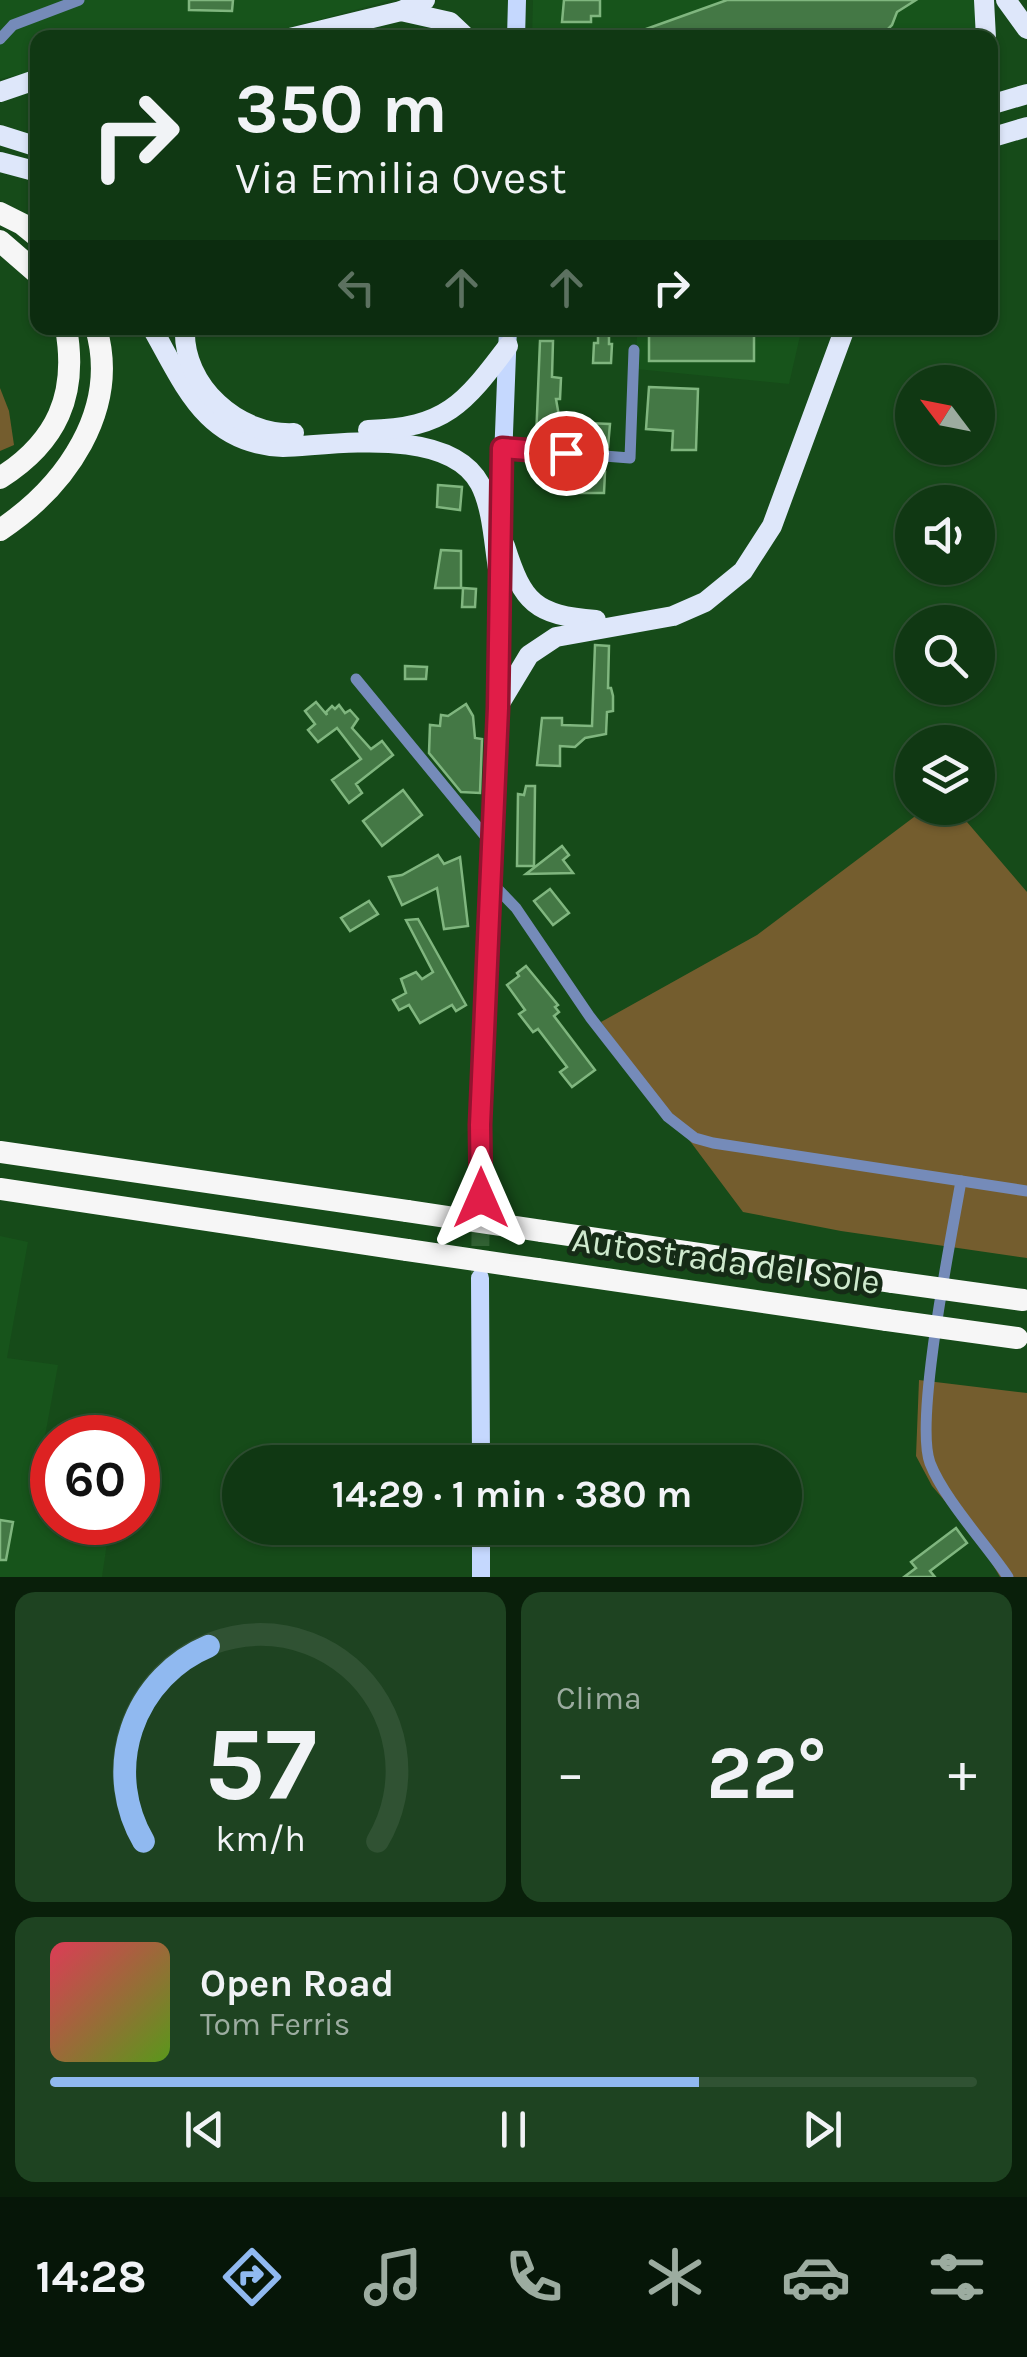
<!DOCTYPE html>
<html lang="it">
<meta charset="utf-8">
<style>
body{margin:0;font-family:Karla,sans-serif;background:#1e4321;color:#f1f3f6;height:100vh;display:flex;flex-direction:column;font-size:38px;white-space:nowrap}
*{box-sizing:border-box;margin:0}
p{font-size:32px;color:#9caca0}
.icon{flex:none;width:55px;height:55px;fill:none;stroke:currentColor;stroke-width:2;stroke-linecap:round;stroke-linejoin:round}
.map{position:relative;height:1577px;overflow:hidden}
.side{display:flex;flex-direction:column;gap:15px;padding:15px;background:#091f0a;flex:1}
.side>*{flex:none}
.top-card{position:absolute;left:30px;top:30px;width:968px;height:305px;border-radius:20px;box-shadow:0 2px 8px #0004,0 0 0 2px #305233;background:#103813;color:#f1f3f6;overflow:hidden}
.needle{width:65px;rotate:302deg}
.tools{position:absolute;left:895px;top:365px;display:grid;gap:20px}
.tools a{display:grid;place-items:center;width:100px;height:100px;border-radius:50%;background:#103813;box-shadow:0 2px 8px #0004,0 0 0 2px #305233;font-size:50px}
.speed{position:absolute;left:30px;top:1415px;display:flex;gap:20px;font-size:50px;font-weight:700;text-align:center}
.speed>*{display:grid;place-content:center;width:130px;height:130px;border-radius:50%;background:#103813;box-shadow:0 2px 8px #0004,0 0 0 2px #305233;line-height:1}
.speed .limit{border:15px solid #d22;background:#fff;color:#111}
.pin{position:absolute;display:grid;place-items:center;width:85px;height:85px;color:#fff;margin:-42px;border:5px solid #fff;border-radius:50%;box-shadow:0 2px 10px #0007}
.me{position:absolute;width:110px;margin:-55px;rotate:0deg;stroke-linejoin:round;filter:drop-shadow(0 0 8px #0008)}
.turn{display:flex;align-items:center;gap:35px;height:210px;padding:0 40px;font-size:45px}
.turn .icon{width:130px;height:130px;stroke-width:2.5}
.turn b{display:block;font-size:70px;line-height:85px}
.lanes{display:flex;align-items:center;height:95px;padding:0 40px;background:#0003;justify-content:center;gap:50px;direction:ltr}
.lanes .off{opacity:.35}
.big{font-size:75px;font-weight:700;line-height:1.1}
.side .card{flex:1;display:flex;flex-direction:column;justify-content:center;gap:15px;min-width:0;padding:0 35px;border-radius:20px;background:#1e4321}
.side .dial{align-items:center;gap:0}
.dial svg{height:260px;overflow:visible;fill:none;stroke:#305233;stroke-width:7;stroke-linecap:round;text-anchor:middle}
.dial text{fill:#f1f3f6;stroke:none}
.song{display:flex;align-items:center;gap:30px}
.cover{width:120px;height:120px;border-radius:15px;background:linear-gradient(135deg,hsl(350 70% 55%),hsl(90 70% 35%))}
.played{height:10px;border-radius:5px;background:linear-gradient(90deg,#90b9f0 70%,#305233 70%)}
.keys{display:flex;justify-content:space-around;direction:ltr}
.heat{display:flex;justify-content:space-between;align-items:center;font-size:55px;direction:ltr}
.side .tiles{flex:1;display:grid;gap:15px;grid-template-columns:1fr 1fr}
.card:last-child{grid-column:span 2}
.trip{position:absolute;left:222px;top:1445px;width:580px;height:100px;border-radius:50px;background:#103813;box-shadow:0 2px 8px #0004,0 0 0 2px #305233;font-weight:700;line-height:100px;text-align:center}
.menu{display:flex;height:160px;justify-content:space-around;align-items:center;background:#061608;color:#9caca0}
.menu .icon{width:70px;height:70px}
.menu .current{color:#90b9f0}
.menu b{font-size:45px;color:#f1f3f6}
.map>svg:first-child{display:block}
.built{fill:#17541b}
.green{fill:#745d2e}
.building{fill:#447845;stroke:#80b67f;stroke-width:2.5}
.lines{fill:none;stroke-linecap:round;stroke-linejoin:round}
.primary-tunnel{stroke:#326334;stroke-width:18;stroke-dasharray:18 9;stroke-linecap:butt}
.minor{stroke:#758bb9;stroke-width:11}
.primary{stroke:#c5d8fe;stroke-width:18}
.trunk{stroke:#dee7fa;stroke-width:20}
.motorway{stroke:#f6f6f6;stroke-width:22}
.motorway-bridge{stroke:#f6f6f6;stroke-width:22}
.route-casing{stroke:#92132f;stroke-width:25}
.route{stroke:#e11d48;stroke-width:18}
.labels{text-anchor:middle;dominant-baseline:central;stroke-width:10;stroke-linejoin:round;paint-order:stroke}
.street-label{font-size:35px;fill:#cee9cd;stroke:#152b16}
</style>
<div class="map">
<svg width="1027" height="1577" viewBox="0 0 1027 1577">
<rect width="100%" height="100%" fill="#164b19"/>
<g class="built">
<path d="M0 0H392L255 37 136 35 38 38 37 66 26 73 0 79Z"/>
<path d="M533 0H974L977 16 976 38H532Z"/>
<path d="M528 328H799L800 336 789 384 636 369 637 334Z"/>
<path d="M0 1236 28 1242 7 1358 58 1365 45 1436 52 1446V1522L110 1523 102 1577H0Z"/>
</g>
<g class="green">
<path d="M0 388 9 411 14 445 0 451Z"/>
<path d="M926 808H955L1027 892V1258L841 1231 743 1212 601 1022 757 935Z"/>
<path d="M919 1380 1027 1393V1577H1000L979 1541 932 1486 916 1456Z"/>
</g>
<g class="building">
<path d="M189 0H233L232 11 189 10Z"/>
<path d="M564 0H600V16H591V22H562Z"/>
<path d="M727 0H916L897 12 892 25 879 38H621Z"/>
<rect x="649" y="328" width="105" height="33"/>
<path d="M598 335 609 336V344H612L611 363H593L594 343H598Z"/>
<path d="M540 341H553L552 377 561 378 560 399H556L560 422 610 424 608 447 536 439Z"/>
<path d="M649 387 698 389 696 450H672L673 431 646 429Z"/>
<path d="M563 471 605 472 604 493H562Z"/>
<path d="M438 485 462 487 460 510 437 507Z"/>
<path d="M441 550 461 551V588H435Z"/>
<path d="M463 588 476 589 475 607H462Z"/>
<path d="M595 645 609 646 608 688H611L613 696V711L607 712 606 734 585 738 575 747 560 746V766L537 765 542 718H562V725L592 726Z"/>
<path d="M405 666 427 667 426 679H405Z"/>
<path d="M316 702 327 715 326 712 332 706 335 709 339 705 345 713 350 710 358 719 352 728 371 749 382 741 393 755 356 784 362 793 349 803 332 780 361 759 337 728 318 742 308 730 315 724 305 711Z"/>
<path d="M466 704 473 716 475 738 482 739 480 793 461 792 429 753 430 725 440 726 441 715 448 716Z"/>
<path d="M526 786H535L534 866H517L518 794 524 795Z"/>
<path d="M403 790 422 815 382 846 363 821Z"/>
<path d="M562 846 569 855 563 860 573 873 526 874Z"/>
<path d="M438 855 444 864 460 857 468 926 444 929 437 888 402 905 389 877 402 875Z"/>
<path d="M550 889 569 913 553 925 534 901Z"/>
<path d="M369 901 378 914 350 931 341 918Z"/>
<path d="M418 919 466 1005 456 1011 452 1005 420 1023 409 1005 399 1010 393 1000 406 993 401 979 416 972 422 979 433 972 406 920Z"/>
<path d="M526 966 558 1005 555 1007 559 1012 554 1016 595 1070 572 1087 560 1072 567 1067 538 1029 533 1032 519 1014 525 1010 507 985 519 976 517 973Z"/>
<path d="M0 1520 13 1522 6 1560H0Z"/>
<path d="M956 1528 967 1543 930 1571 935 1577H904L916 1568 911 1562Z"/>
</g>
<g class="lines">
<path class="primary-tunnel" d="M480 1273 481 1198"/>
<g class="minor">
<path d="M0 39 13 25 79 0"/>
<path d="M502 448 630 458 634 350"/>
<path d="M356 679 490 842"/>
<path d="M489 880 516 908 590 1017 668 1117 695 1138 713 1143 1027 1191"/>
<path d="M961 1181C952 1234 914 1420 930 1463 944 1499 985 1543 1008 1577"/>
</g>
<g class="primary">
<path d="M516 38 517 0"/>
<path d="M500 538 508 328"/>
<path d="M481 1198C479 987 498 776 499 564"/>
<path d="M480 1278 481 1462"/>
<path d="M481 1528V1577"/>
</g>
<g class="trunk">
<path d="M984 0 986 38"/>
<path d="M1006 0 1027 29"/>
<path d="M401 11 450 22 467 38"/>
<path d="M290 38 401 11 425 0"/>
<path d="M0 92 38 79"/>
<path d="M990 105 1027 94"/>
<path d="M0 135 38 147"/>
<path d="M990 138 1027 127"/>
<path d="M0 162 38 172"/>
<path d="M152 328C185 386 206 444 283 447 336 445 449 426 480 484 493 509 494 547 499 575"/>
<path d="M185 328C182 386 239 436 294 433"/>
<path d="M368 430C446 428 464 404 508 346"/>
<path d="M505 546C523 603 535 615 596 620"/>
<path d="M497 708 529 655 556 637 673 616 705 602 743 571 772 526 845 328"/>
</g>
<g class="motorway">
<path d="M0 213 22 224 38 237"/>
<path d="M0 241 38 274"/>
<path d="M0 478C57 442 78 395 66 328"/>
<path d="M0 530C66 486 120 410 96 328"/>
<path d="M0 1152 407 1211"/>
<path d="M0 1189 407 1250"/>
<path d="M542 1231 893 1282"/>
<path d="M537 1269 887 1320"/>
</g>
<g class="motorway-bridge">
<path d="M407 1211 542 1231"/>
<path d="M407 1250 537 1269"/>
<path d="M893 1282 1023 1300"/>
<path d="M887 1320 1017 1338"/>
</g>
</g>
<g class="lines">
<defs>
<path id="route" d="M481 1198 480 1125 498 708 502 448 566 453"/>
</defs>
<use href="#route" class="route-casing"/>
<use href="#route" class="route"/>
</g>
<g class="labels">
<g class="street-label">
<text transform="translate(726 1261) rotate(8)">Autostrada del Sole</text>
</g>
</g>
</svg>
<div class="tools">
<a><svg class="needle" viewBox="-14 -14 28 28"><path d="M0-13l5 13h-10z" fill="#e53935"/><path d="M0 13l5-13h-10z" fill="#9caca0"/></svg></a>
<a><svg class="icon" aria-label="sound" viewBox="0 0 24 24"><path d="M4 9h4l5-4v14l-5-4H4zM17 9q2 3 0 6"/></svg></a>
<a><svg class="icon" aria-label="search" viewBox="0 0 24 24"><circle cx="10" cy="10" r="6"/><path d="M15 15l6 6"/></svg></a>
<a><svg class="icon" aria-label="layers" viewBox="0 0 24 24"><path d="M12 4l9 5-9 5-9-5zM3 14l9 5 9-5"/></svg></a>
</div>
<div class="speed"><div class="limit">60</div></div>
<div class="pin" style="left:566px;top:453px;background:#d93025"><svg class="icon" aria-label="arrive" viewBox="0 0 24 24"><path d="M6 21V4h12l-3 4 3 4H6"/></svg></div>
<svg class="me" style="left:481px;top:1198px" viewBox="-20 -20 40 40"><path d="M0-17L14 15 0 8-14 15z" fill="#e11d48" stroke="#fff" stroke-width="4"/></svg>
<div class="trip">14:29 · 1 min · 380 m</div>
<div class="top-card">
<div class="turn"><svg class="icon" aria-label="right" viewBox="0 0 24 24"><path d="M7 20v-9h11M14 6l5 5-5 5"/></svg><div><b>350 m</b>Via Emilia Ovest</div></div>
<div class="lanes"><svg class="icon off" aria-label="left" viewBox="0 0 24 24"><path d="M17 20v-9H6M10 6l-5 5 5 5"/></svg><svg class="icon off" aria-label="ahead" viewBox="0 0 24 24"><path d="M12 20V5M6 11l6-6 6 6"/></svg><svg class="icon off" aria-label="ahead" viewBox="0 0 24 24"><path d="M12 20V5M6 11l6-6 6 6"/></svg><svg class="icon" aria-label="right" viewBox="0 0 24 24"><path d="M7 20v-9h11M14 6l5 5-5 5"/></svg></div>
</div>
</div>
<section class="side">
<div class="tiles">
<div class="card dial"><svg viewBox="0 0 100 80">
<path d="M14 69A42 42 0 1 1 86 69"/>
<path d="M14 69A42 42 0 0 1 34 9" stroke="#90b9f0"/>
<text x="50" y="56" font-size="32" font-weight="700">57</text>
<text x="50" y="72" font-size="11">km/h</text>
</svg></div>
<div class="card"><p>Clima</p>
<div class="heat"><a>−</a><b class="big">22°</b><a>+</a></div>
</div>
<div class="card">
<div class="song"><i class="cover"></i><div><b>Open Road</b><p>Tom Ferris</p></div></div>
<div class="played"></div>
<div class="keys"><svg class="icon" aria-label="previous" viewBox="0 0 24 24"><path d="M18 5L8 12l10 7zM5 5v14"/></svg><svg class="icon" aria-label="pause" viewBox="0 0 24 24"><path d="M8 5v14M16 5v14"/></svg><svg class="icon" aria-label="next" viewBox="0 0 24 24"><path d="M6 5l10 7-10 7zM19 5v14"/></svg></div>
</div>
</div>
</section>
<nav class="menu">
<b>14:28</b>
<svg class="icon current" aria-label="directions" viewBox="0 0 24 24"><path d="M12 3l9 9-9 9-9-9zM9 14v-3h6M13 9l2 2-2 2"/></svg>
<svg class="icon" aria-label="music" viewBox="0 0 24 24"><path d="M9 18V5l10-2v13"/><circle cx="6" cy="18" r="3"/><circle cx="16" cy="16" r="3"/></svg>
<svg class="icon" aria-label="phone" viewBox="0 0 24 24"><path d="M5 4h4l2 5-3 2q2 4 5 5l2-3 5 2v4C11 20 4 13 5 4z"/></svg>
<svg class="icon" aria-label="climate" viewBox="0 0 24 24"><path d="M12 3v18M4 7l16 10M4 17L20 7"/></svg>
<svg class="icon" aria-label="car" viewBox="0 0 24 24"><path d="M5 17H2v-5l4-1 3-4h7l3 4 3 1v5h-3M9 17h6M6 11h13"/><circle cx="7" cy="17" r="2"/><circle cx="17" cy="17" r="2"/></svg>
<svg class="icon" aria-label="filters" viewBox="0 0 24 24"><path d="M4 7h16M4 17h16"/><circle cx="9" cy="7" r="2"/><circle cx="15" cy="17" r="2"/></svg>
</nav>
